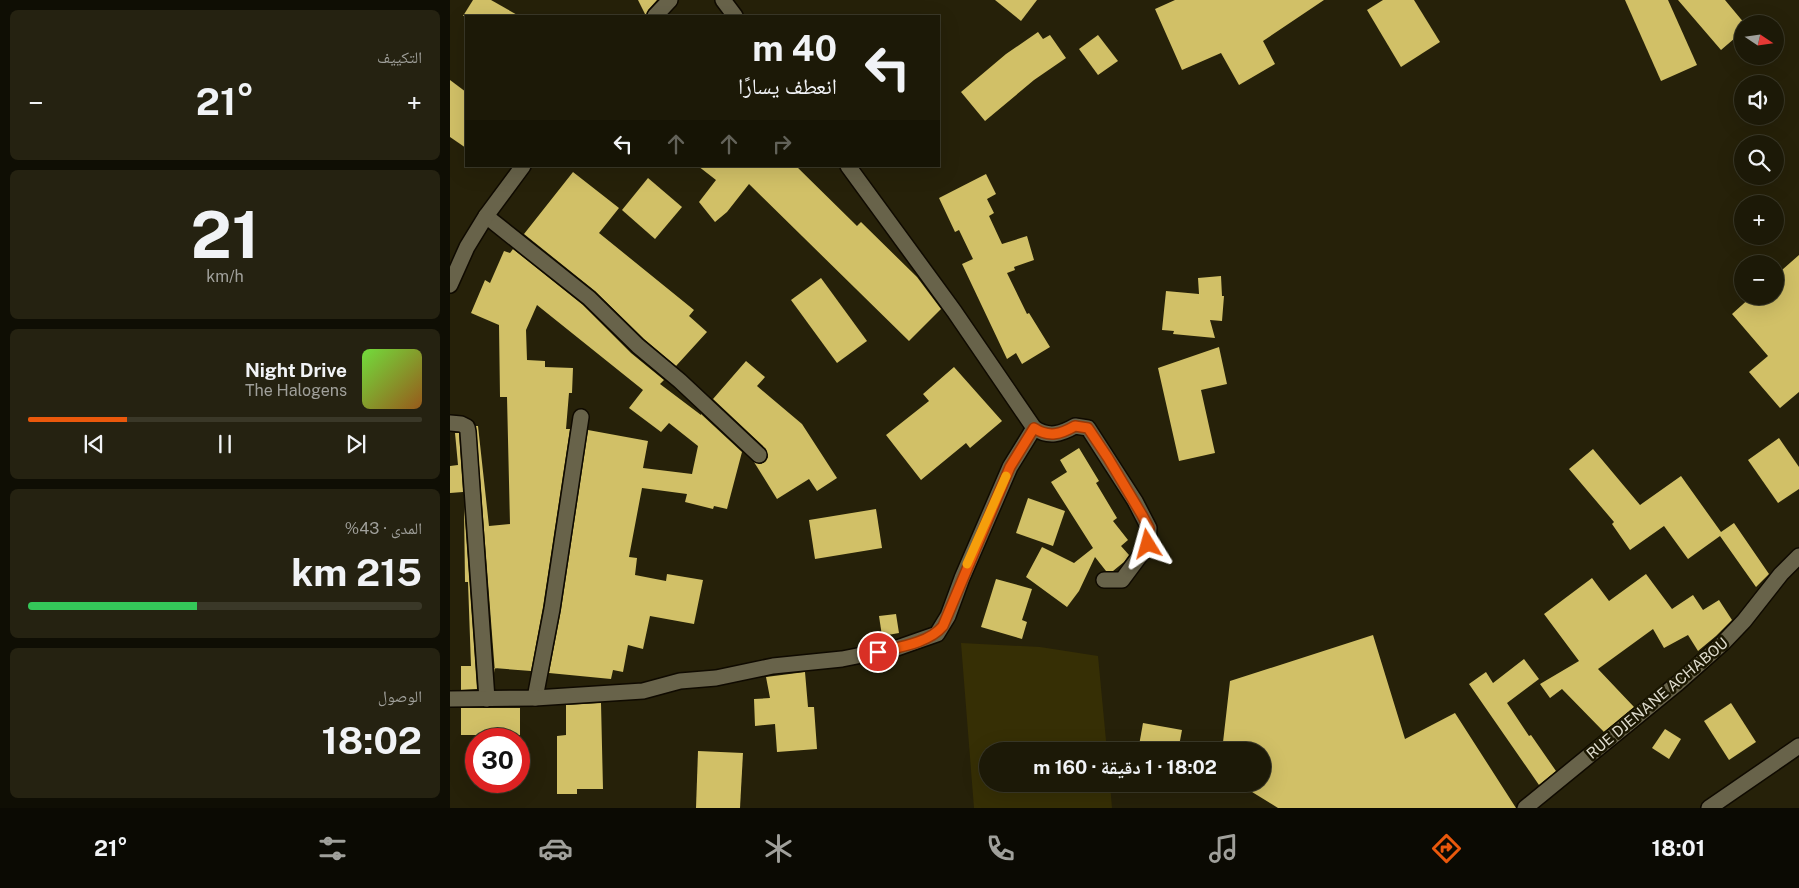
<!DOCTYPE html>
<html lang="ar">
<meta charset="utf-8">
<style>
body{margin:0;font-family:"Public Sans","Noto Naskh Arabic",sans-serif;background:#252211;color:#f1f3f6;direction:rtl;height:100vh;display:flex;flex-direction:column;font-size:19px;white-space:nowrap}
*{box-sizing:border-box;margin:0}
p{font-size:16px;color:#a0a09b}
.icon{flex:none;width:28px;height:28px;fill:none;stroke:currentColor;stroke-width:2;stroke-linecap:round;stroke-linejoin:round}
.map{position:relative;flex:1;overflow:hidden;direction:ltr}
.panel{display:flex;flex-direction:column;gap:10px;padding:10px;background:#0f0e04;width:450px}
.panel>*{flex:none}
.banner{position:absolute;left:15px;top:15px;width:475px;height:152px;border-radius:0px;box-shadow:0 5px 20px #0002,0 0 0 1px #3a3828;direction:rtl;background:#1c1907;color:#f1f3f6;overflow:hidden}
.needle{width:32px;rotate:103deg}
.fabs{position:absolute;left:1284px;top:15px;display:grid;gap:10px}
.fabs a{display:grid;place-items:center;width:50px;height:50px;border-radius:50%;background:#1c1907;box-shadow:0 5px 20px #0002,0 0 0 1px #3a3828;font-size:25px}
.speed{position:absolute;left:15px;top:728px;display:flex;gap:10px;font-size:25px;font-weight:700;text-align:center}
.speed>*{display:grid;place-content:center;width:65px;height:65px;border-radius:50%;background:#1c1907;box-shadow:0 5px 20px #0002,0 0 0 1px #3a3828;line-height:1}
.speed .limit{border:8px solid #d22;background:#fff;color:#111}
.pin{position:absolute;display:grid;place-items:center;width:42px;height:42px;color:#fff;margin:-21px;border:2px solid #fff;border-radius:50%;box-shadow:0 1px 5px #0007}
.me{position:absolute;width:55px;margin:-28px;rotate:352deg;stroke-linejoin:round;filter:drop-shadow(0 0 4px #0008)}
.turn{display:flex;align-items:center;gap:18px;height:105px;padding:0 20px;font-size:22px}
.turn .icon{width:65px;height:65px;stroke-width:2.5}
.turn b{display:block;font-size:35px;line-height:42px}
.lanes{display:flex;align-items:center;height:48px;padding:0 20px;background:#0003;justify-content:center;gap:25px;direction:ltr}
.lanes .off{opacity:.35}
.big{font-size:38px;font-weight:700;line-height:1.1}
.panel .tile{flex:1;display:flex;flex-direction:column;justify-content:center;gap:8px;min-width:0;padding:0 18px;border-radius:8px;background:#252211}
.panel .dial{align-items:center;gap:0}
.dial b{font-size:65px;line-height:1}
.song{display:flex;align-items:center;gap:15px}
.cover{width:60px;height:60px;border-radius:8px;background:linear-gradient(135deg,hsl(100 70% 55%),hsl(30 70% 35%))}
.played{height:5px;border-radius:2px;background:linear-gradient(90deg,#ea580c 25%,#3a3828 25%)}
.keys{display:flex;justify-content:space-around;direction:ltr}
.heat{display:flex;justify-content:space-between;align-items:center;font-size:28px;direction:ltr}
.charge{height:8px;border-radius:4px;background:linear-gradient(90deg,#34c759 43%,#3a3828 0)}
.trip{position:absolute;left:529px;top:742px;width:292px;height:50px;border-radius:25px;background:#1c1907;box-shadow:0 5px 20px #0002,0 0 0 1px #3a3828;font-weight:700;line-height:50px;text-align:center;direction:rtl}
.tabs{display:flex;height:80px;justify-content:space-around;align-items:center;background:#0b0a03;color:#a0a09b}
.tabs .icon{width:35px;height:35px}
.tabs .on{color:#ea580c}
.tabs b{font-size:22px;color:#f1f3f6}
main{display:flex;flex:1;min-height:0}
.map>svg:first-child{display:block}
.green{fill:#362f05}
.building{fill:#d1c067}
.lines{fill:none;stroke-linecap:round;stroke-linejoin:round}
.street-casing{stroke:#0f0a00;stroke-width:18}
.secondary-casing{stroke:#0f0a00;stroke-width:18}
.street{stroke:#68634a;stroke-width:15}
.secondary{stroke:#68634a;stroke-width:15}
.route-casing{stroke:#983908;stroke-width:12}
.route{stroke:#ea580c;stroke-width:9}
.slow{stroke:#f59e0b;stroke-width:9}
.labels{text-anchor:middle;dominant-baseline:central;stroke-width:5;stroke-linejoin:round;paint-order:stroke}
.street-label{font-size:15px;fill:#e0ddcf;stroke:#1c1802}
</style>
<main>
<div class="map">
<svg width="1349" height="808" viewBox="0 0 1349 808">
<rect width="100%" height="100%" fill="#262109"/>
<path class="green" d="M511 643 590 647 648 656 657 751H538V784H660L662 808H524Z"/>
<g class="building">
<path d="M23 0H41L69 16H13Z"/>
<path d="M188 0H207L198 10 196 16Z"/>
<path d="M545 0H587L571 21Z"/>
<path d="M725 0H874L813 41 825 64 789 85 771 53 732 70 705 9Z"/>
<path d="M933 0H964L990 42 951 67 917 10Z"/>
<path d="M1175 0H1218L1247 65 1211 81Z"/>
<path d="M1228 0H1275L1295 24H1292V32L1271 50Z"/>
<path d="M588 32 593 39 600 35 616 58 584 80 535 121 511 92 556 54Z"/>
<path d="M648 35 668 61 648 75 629 49Z"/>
<path d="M0 80 16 92V148L0 137Z"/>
<path d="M248 166H346L407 226 411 222 467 277 491 309 459 341 299 184 277 212 265 222 249 202 266 180Z"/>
<path d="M123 172 169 208 149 233 244 310 239 316 257 332 226 366 194 339 145 291 74 234Z"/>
<path d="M536 174 546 194 537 199 544 213 539 216 552 244 577 236 584 260 564 267 565 270 557 273 577 314 579 313 600 347 572 364 566 353 557 359 512 264 523 259 509 230 505 232 489 198Z"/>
<path d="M198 178 232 207 205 239 172 210Z"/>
<path d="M63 249 133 305 181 353 214 380 210 384 251 415V414L292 452 277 509 264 506 263 509 235 502 237 494 192 488 179 557 187 558 185 575 216 581 217 574 253 580 244 624 200 616 193 649 178 645 173 672 163 670 161 679 99 673 111 610 138 430 198 441 193 468 242 474 248 446 219 423 211 432 179 408 193 390 87 305 76 330 77 360 95 361V367L123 368 122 393H119L116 429H120L93 607 81 671 44 668 45 673 26 426H28L39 526 60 524 57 397H50L49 325 21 313 35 280 40 283 54 251 60 253Z"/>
<path d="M1349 255V392L1330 408 1299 372 1318 356 1282 314 1302 296H1325V276Z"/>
<path d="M771 276 772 296H774L772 321 760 320 765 338 723 334 724 331 712 330 716 291 749 294 748 278Z"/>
<path d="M371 278 417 341 387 363 341 300Z"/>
<path d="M769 347 777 384 751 390 765 453 729 461 708 368Z"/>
<path d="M296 361 315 377 307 386 352 424 387 478 367 491 359 479 327 499 304 462 311 464 316 461 318 457 316 449 263 399Z"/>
<path d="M504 367 552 421 520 448 516 443 471 480 436 435 479 401 473 394Z"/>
<path d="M5 433H9L13 492 0 493V466L8 465Z"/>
<path d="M1329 438 1349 467V489L1328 503 1298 460Z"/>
<path d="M629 448 649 481 646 483 667 518 663 521 678 540 671 546 679 555 674 562 663 571H656L645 557 629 591 617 607 576 577 592 547 624 563 643 548 601 482 617 472 610 460Z"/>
<path d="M1143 449 1190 505 1231 476 1271 532 1284 523 1319 574 1306 587 1270 536 1238 559 1214 526 1180 550 1162 524 1164 522 1119 469Z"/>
<path d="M578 498 615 511 603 546 566 533Z"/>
<path d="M14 506 27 689 11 690V666H21L18 582H15Z"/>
<path d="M426 509 432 548 365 559 359 520Z"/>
<path d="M1196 574 1222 609 1243 595 1253 610 1269 600 1282 620 1266 636 1248 651 1238 635 1214 648 1203 629 1148 669 1184 707 1154 732 1112 689 1100 698 1090 684 1129 661 1094 614 1142 578 1159 601Z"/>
<path d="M546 579 582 589 572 620 577 622 572 639 531 627Z"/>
<path d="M446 614 449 633 432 636 429 616Z"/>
<path d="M923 635 955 739 1005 713 1066 808H828L789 784H812V751H772L780 681Z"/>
<path d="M1074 659 1089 679 1057 703 1079 736 1081 735 1106 771 1089 785 1019 684 1036 672 1043 683Z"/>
<path d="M355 672 358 707H364L367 749 327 752 325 724 305 726 304 699 320 698 316 677Z"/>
<path d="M151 703 153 789H127V794H107V736L116 735V705Z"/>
<path d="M1281 703 1306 742 1279 760 1254 721Z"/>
<rect x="11" y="708" width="59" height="27"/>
<path d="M693 723 732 730 728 751H688Z"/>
<path d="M1215 729 1231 739 1219 759 1202 748Z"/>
<path d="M248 751 293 753 290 808H246Z"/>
</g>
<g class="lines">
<defs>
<g id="street">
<path d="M273 0 285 16"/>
<path d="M398 166 504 311 584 428"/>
<path d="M36 216 139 298 188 346 230 381 309 455"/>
<path d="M0 423 11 424 17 427 18 432 37 699"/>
<path d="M85 698 102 609 131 417"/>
<path d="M0 699 85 698 193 691 230 681 266 678 323 666 392 659 447 648 487 634 498 616 512 578 560 467 584 428C599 438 611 434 625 426L638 428 685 501 699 528 698 545 672 580H654"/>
<path d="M1259 808 1349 746"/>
</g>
<g id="secondary">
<path d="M205 16 220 0"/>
<path d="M0 285 17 247 36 216 73 166"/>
<path d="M1075 808 1228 683 1273 643 1294 621 1331 574 1349 556"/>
</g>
</defs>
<use href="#street" class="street-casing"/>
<use href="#secondary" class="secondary-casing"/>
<use href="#street" class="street"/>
<use href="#secondary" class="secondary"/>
</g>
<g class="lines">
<defs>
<path id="route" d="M428 652C449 647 479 643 493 626L560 467 584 428C599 438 611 434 625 426L638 428 658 458 692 515 699 528 698 544"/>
</defs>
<use href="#route" class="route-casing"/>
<use href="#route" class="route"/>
<path class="slow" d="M517 564 556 476"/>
</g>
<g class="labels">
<g class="street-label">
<text transform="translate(1207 698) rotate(-40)">RUE DJENANE ACHABOU</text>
</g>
</g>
</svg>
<div class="fabs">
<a><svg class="needle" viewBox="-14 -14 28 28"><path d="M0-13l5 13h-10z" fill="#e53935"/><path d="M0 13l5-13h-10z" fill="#a0a09b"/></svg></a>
<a><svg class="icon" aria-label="sound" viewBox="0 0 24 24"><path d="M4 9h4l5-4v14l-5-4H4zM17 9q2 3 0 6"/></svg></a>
<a><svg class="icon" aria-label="search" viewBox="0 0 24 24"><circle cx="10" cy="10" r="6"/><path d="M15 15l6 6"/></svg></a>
<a>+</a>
<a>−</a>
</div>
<div class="speed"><div class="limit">30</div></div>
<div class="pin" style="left:428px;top:652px;background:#d93025"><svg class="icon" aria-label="arrive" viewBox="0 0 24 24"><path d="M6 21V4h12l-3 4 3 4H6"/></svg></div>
<svg class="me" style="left:698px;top:544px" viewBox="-20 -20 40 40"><path d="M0-17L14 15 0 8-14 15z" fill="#ea580c" stroke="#fff" stroke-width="4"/></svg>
<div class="trip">18:02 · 1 دقيقة · 160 m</div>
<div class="banner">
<div class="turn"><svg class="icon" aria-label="left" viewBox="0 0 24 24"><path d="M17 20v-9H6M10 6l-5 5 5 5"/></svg><div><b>40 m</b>انعطف يسارًا</div></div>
<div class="lanes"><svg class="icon" aria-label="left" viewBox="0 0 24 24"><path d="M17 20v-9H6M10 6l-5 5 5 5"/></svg><svg class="icon off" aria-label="ahead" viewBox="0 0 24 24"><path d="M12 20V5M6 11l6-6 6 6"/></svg><svg class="icon off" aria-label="ahead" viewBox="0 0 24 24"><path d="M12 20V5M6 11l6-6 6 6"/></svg><svg class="icon off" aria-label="right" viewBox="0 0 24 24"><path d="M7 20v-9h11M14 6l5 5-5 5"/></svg></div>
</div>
</div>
<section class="panel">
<div class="tile"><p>التكييف</p>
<div class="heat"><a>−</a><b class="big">21°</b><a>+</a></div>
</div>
<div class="tile dial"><b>21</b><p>km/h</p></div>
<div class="tile">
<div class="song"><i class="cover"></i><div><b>Night Drive</b><p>The Halogens</p></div></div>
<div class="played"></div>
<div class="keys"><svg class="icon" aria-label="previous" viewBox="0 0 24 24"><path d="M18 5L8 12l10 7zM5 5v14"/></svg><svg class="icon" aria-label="pause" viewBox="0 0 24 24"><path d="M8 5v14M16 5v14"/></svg><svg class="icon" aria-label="next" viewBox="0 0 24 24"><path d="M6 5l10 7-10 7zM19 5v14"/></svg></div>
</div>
<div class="tile"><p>المدى · 43%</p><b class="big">215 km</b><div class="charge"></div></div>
<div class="tile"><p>الوصول</p><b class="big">18:02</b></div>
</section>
</main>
<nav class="tabs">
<b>18:01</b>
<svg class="icon on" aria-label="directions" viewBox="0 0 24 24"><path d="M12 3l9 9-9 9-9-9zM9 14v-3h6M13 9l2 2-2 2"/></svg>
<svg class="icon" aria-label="music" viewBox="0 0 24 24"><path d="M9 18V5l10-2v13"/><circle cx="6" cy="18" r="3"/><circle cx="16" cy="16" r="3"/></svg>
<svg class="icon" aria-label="phone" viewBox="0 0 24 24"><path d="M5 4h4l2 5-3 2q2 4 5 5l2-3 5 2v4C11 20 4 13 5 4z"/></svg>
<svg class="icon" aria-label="climate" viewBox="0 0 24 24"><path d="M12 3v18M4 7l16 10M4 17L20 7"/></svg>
<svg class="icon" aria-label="car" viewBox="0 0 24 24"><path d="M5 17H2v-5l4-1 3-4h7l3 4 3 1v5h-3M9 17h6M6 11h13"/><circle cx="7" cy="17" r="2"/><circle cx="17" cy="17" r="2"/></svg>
<svg class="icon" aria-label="filters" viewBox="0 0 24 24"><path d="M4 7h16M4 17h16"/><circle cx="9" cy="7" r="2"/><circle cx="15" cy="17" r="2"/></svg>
<b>21°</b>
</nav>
